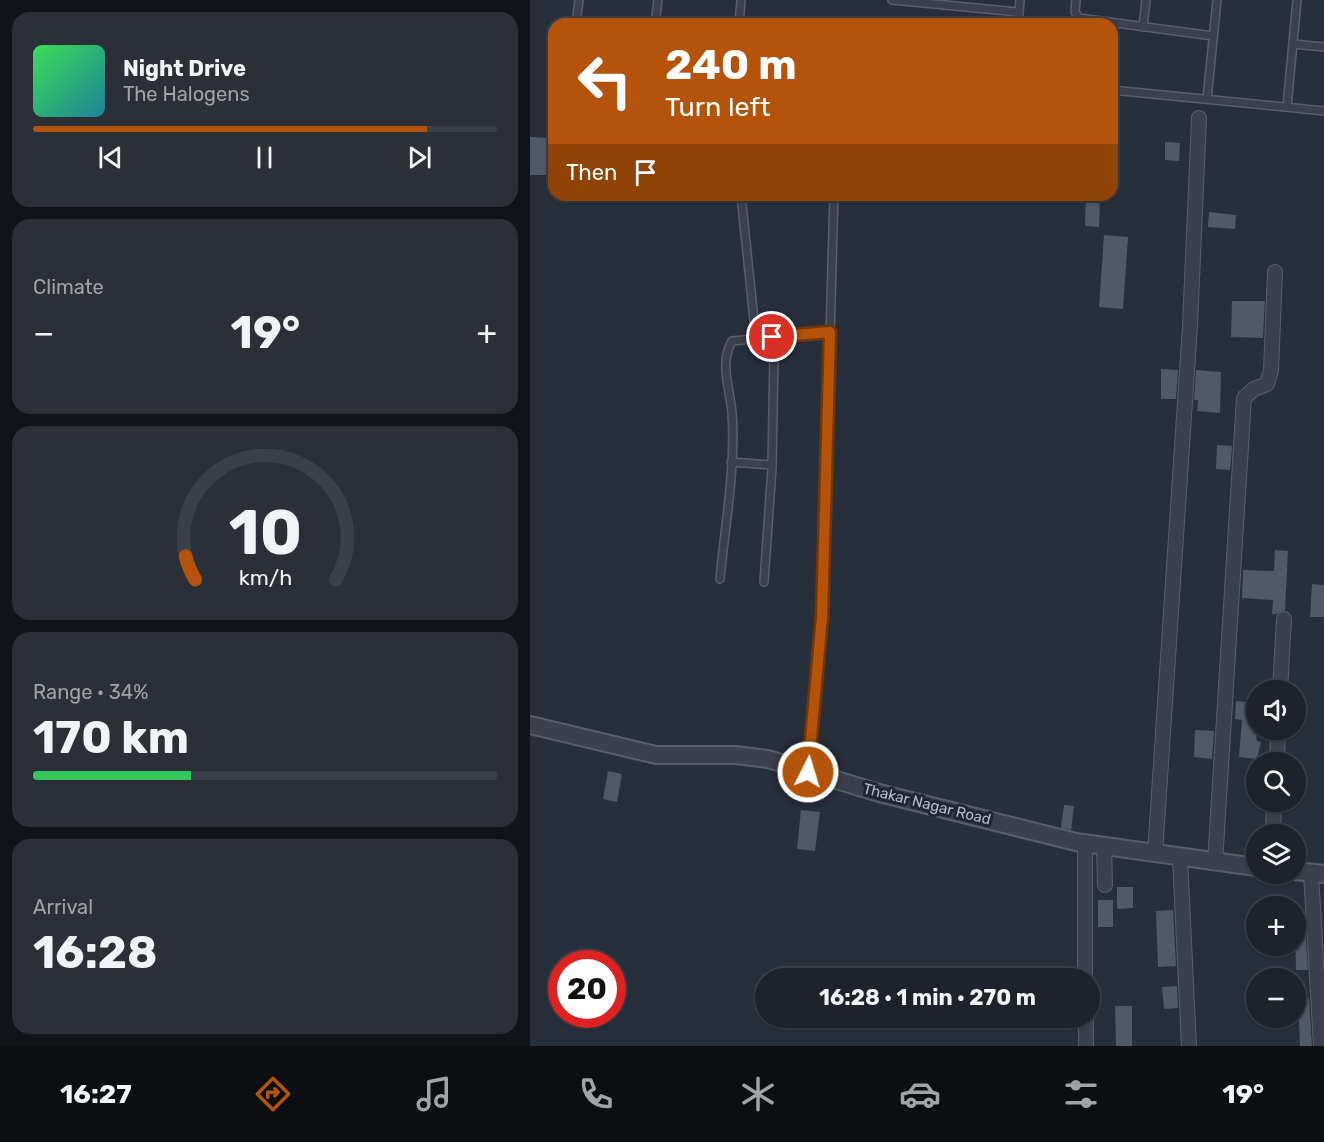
<!DOCTYPE html>
<meta charset="utf-8">
<style>
body{margin:0;font-family:Rubik,sans-serif;background:#2a2f38;color:#f1f3f6;height:100vh;display:flex;flex-direction:column;font-size:22px;white-space:nowrap}
*{box-sizing:border-box;margin:0}
p{font-size:20px;color:#a0a4a9}
.icon{flex:none;width:33px;height:33px;fill:none;stroke:currentColor;stroke-width:2;stroke-linecap:round;stroke-linejoin:round}
.map{position:relative;flex:1;overflow:hidden}
.details{display:flex;flex-direction:column;gap:12px;padding:12px;background:#101318;width:530px}
.details>*{flex:none}
.guide{position:absolute;left:18px;top:18px;width:570px;height:183px;border-radius:18px;box-shadow:0 2px 4px #0004,0 0 0 2px #3b4048;background:#b45309;color:#fff;overflow:hidden}
.controls{position:absolute;left:716px;top:680px;display:grid;gap:12px}
.controls a{display:grid;place-items:center;width:60px;height:60px;border-radius:50%;background:#1d232c;box-shadow:0 2px 4px #0004,0 0 0 2px #3b4048;font-size:30px}
.speed{position:absolute;left:18px;top:950px;display:flex;gap:12px;font-size:30px;font-weight:700;text-align:center}
.speed>*{display:grid;place-content:center;width:78px;height:78px;border-radius:50%;background:#1d232c;box-shadow:0 2px 4px #0004,0 0 0 2px #3b4048;line-height:1}
.speed .limit{border:9px solid #d22;background:#fff;color:#111}
.pin{position:absolute;display:grid;place-items:center;width:51px;height:51px;color:#fff;margin:-26px;border:3px solid #fff;border-radius:50%;box-shadow:0 2px 6px #0007}
.me{position:absolute;width:66px;margin:-33px;rotate:5deg;stroke-linejoin:round;filter:drop-shadow(0 0 4px #0008)}
.turn{display:flex;align-items:center;gap:21px;height:126px;padding:0 18px;font-size:27px}
.turn .icon{width:78px;height:78px;stroke-width:2.5}
.turn b{display:block;font-size:42px;line-height:51px}
.then{display:flex;align-items:center;height:57px;padding:0 18px;background:#0003;gap:12px;font-size:22px}
.big{font-size:45px;font-weight:700;line-height:1.1}
.details .widget{flex:1;display:flex;flex-direction:column;justify-content:center;gap:9px;min-width:0;padding:0 21px;border-radius:18px;background:#2a2f38}
.details .dial{align-items:center;gap:0}
.dial svg{height:156px;overflow:visible;fill:none;stroke:#3b4048;stroke-width:7;stroke-linecap:round;text-anchor:middle}
.dial text{fill:#f1f3f6;stroke:none}
.song{display:flex;align-items:center;gap:18px}
.cover{width:72px;height:72px;border-radius:9px;background:linear-gradient(135deg,hsl(130 70% 55%),hsl(190 70% 35%))}
.played{height:6px;border-radius:3px;background:linear-gradient(90deg,#b45309 85%,#3b4048 85%)}
.keys{display:flex;justify-content:space-around;direction:ltr}
.heat{display:flex;justify-content:space-between;align-items:center;font-size:33px;direction:ltr}
.charge{height:9px;border-radius:4px;background:linear-gradient(90deg,#34c759 34%,#3b4048 0)}
.trip{position:absolute;left:225px;top:968px;width:345px;height:60px;border-radius:30px;background:#1d232c;box-shadow:0 2px 4px #0004,0 0 0 2px #3b4048;font-weight:700;line-height:60px;text-align:center}
.tab-bar{display:flex;height:96px;justify-content:space-around;align-items:center;background:#0c0e12;color:#a0a4a9}
.tab-bar .icon{width:42px;height:42px}
.tab-bar .on{color:#b45309}
.tab-bar b{font-size:27px;color:#f1f3f6}
main{display:flex;flex:1;min-height:0}
.map>svg:first-child{display:block}
.building{fill:#505966}
.lines{fill:none;stroke-linecap:round;stroke-linejoin:round}
.service-casing{stroke:#595f6a;stroke-width:10}
.minor-casing{stroke:#595f6a;stroke-width:16}
.tertiary-casing{stroke:#595f6a;stroke-width:20}
.service{stroke:#3b414c;stroke-width:7}
.minor{stroke:#3b414c;stroke-width:14}
.tertiary{stroke:#3b414c;stroke-width:16}
.route-casing{stroke:#753606;stroke-width:15}
.route{stroke:#b45309;stroke-width:10}
.labels{text-anchor:middle;dominant-baseline:central;stroke-width:6;stroke-linejoin:round;paint-order:stroke}
.street-label{font-size:15px;fill:#b7bcc7;stroke:#202631}
</style>
<main>
<section class="details">
<div class="widget">
<div class="song"><i class="cover"></i><div><b>Night Drive</b><p>The Halogens</p></div></div>
<div class="played"></div>
<div class="keys"><svg class="icon" aria-label="previous" viewBox="0 0 24 24"><path d="M18 5L8 12l10 7zM5 5v14"/></svg><svg class="icon" aria-label="pause" viewBox="0 0 24 24"><path d="M8 5v14M16 5v14"/></svg><svg class="icon" aria-label="next" viewBox="0 0 24 24"><path d="M6 5l10 7-10 7zM19 5v14"/></svg></div>
</div>
<div class="widget"><p>Climate</p>
<div class="heat"><a>−</a><b class="big">19°</b><a>+</a></div>
</div>
<div class="widget dial"><svg viewBox="0 0 100 80">
<path d="M14 69A42 42 0 1 1 86 69"/>
<path d="M14 69A42 42 0 0 1 9 57" stroke="#b45309"/>
<text x="50" y="56" font-size="32" font-weight="700">10</text>
<text x="50" y="72" font-size="11">km/h</text>
</svg></div>
<div class="widget"><p>Range · 34%</p><b class="big">170 km</b><div class="charge"></div></div>
<div class="widget"><p>Arrival</p><b class="big">16:28</b></div>
</section>
<div class="map">
<svg width="795" height="1046" viewBox="0 0 795 1046">
<rect width="100%" height="100%" fill="#272f3b"/>
<g class="building">
<path d="M0 137 24 138V175H0Z"/>
<path d="M635 142 650 143 649 161 635 160Z"/>
<path d="M556 195H570L569 227 555 226Z"/>
<path d="M679 212 706 215 705 229 678 227Z"/>
<path d="M574 235 598 237 593 309 569 307Z"/>
<path d="M702 301H735L733 338 701 337Z"/>
<path d="M631 369 648 370 646 399H631Z"/>
<path d="M666 370 691 372 690 413 667 411 668 400H664Z"/>
<path d="M687 445 702 446 700 470 686 469Z"/>
<path d="M745 550 758 551 755 610 746 614H742L743 600 712 598 713 570 744 571Z"/>
<path d="M782 584 795 585V617H780Z"/>
<path d="M706 701 726 703V735L727 741 731 742 727 759 709 757 712 720 705 719Z"/>
<path d="M665 730 684 731 682 759 664 757Z"/>
<path d="M78 771 92 774 87 802 73 799Z"/>
<path d="M534 805 544 806 541 830 531 828Z"/>
<path d="M271 810 290 812 285 851 267 849Z"/>
<path d="M587 887H603V908L587 909Z"/>
<rect x="568" y="900" width="15" height="27"/>
<path d="M643 910 646 966 628 967 626 911Z"/>
<path d="M765 927H775L778 970H766Z"/>
<path d="M647 986 648 1008 634 1009 632 987Z"/>
<path d="M768 998H779L782 1046H770Z"/>
<path d="M585 1006H602V1046H586Z"/>
</g>
<g class="lines">
<defs>
<g id="service">
<path d="M362 0 489 12"/>
<path d="M546 0 545 12 549 18 683 36"/>
<path d="M46 24 49 0"/>
<path d="M125 24 128 0"/>
<path d="M209 24 211 0"/>
<path d="M488 24 490 0"/>
<path d="M613 27 616 0"/>
<path d="M763 44 795 47"/>
<path d="M582 90 795 111"/>
<path d="M677 99 687 0"/>
<path d="M757 107 767 0"/>
<path d="M211 195 226 339"/>
<path d="M201 462 242 465"/>
<path d="M190 579C195 525 206 467 202 413 200 388 189 364 202 341L300 332"/>
<path d="M234 582 242 468 244 354 242 337"/>
<path d="M278 772 292 617 304 195"/>
</g>
<g id="minor">
<path d="M750 690 754 619"/>
<path d="M747 762 748 729"/>
<path d="M743 834 744 801"/>
<path d="M555 843V978"/>
<path d="M574 846 575 885"/>
<path d="M625 854 660 326 669 118"/>
<path d="M650 858 659 1046"/>
<path d="M685 863 714 398 724 389 737 384 741 370 745 272"/>
<path d="M781 873 791 1046"/>
<path d="M556 1017V1046"/>
</g>
<g id="tertiary">
<path d="M0 725 126 755H205L238 759 349 793 546 842 726 867"/>
<path d="M765 871 795 874"/>
</g>
</defs>
<use href="#service" class="service-casing"/>
<use href="#minor" class="minor-casing"/>
<use href="#tertiary" class="tertiary-casing"/>
<use href="#service" class="service"/>
<use href="#minor" class="minor"/>
<use href="#tertiary" class="tertiary"/>
</g>
<g class="lines">
<defs>
<path id="route" d="M242 337 300 332 292 617 278 772"/>
</defs>
<use href="#route" class="route-casing"/>
<use href="#route" class="route"/>
</g>
<g class="labels">
<g class="street-label">
<text transform="translate(397 804) rotate(14)">Thakar Nagar Road</text>
</g>
</g>
</svg>
<div class="controls">
<a><svg class="icon" aria-label="sound" viewBox="0 0 24 24"><path d="M4 9h4l5-4v14l-5-4H4zM17 9q2 3 0 6"/></svg></a>
<a><svg class="icon" aria-label="search" viewBox="0 0 24 24"><circle cx="10" cy="10" r="6"/><path d="M15 15l6 6"/></svg></a>
<a><svg class="icon" aria-label="layers" viewBox="0 0 24 24"><path d="M12 4l9 5-9 5-9-5zM3 14l9 5 9-5"/></svg></a>
<a>+</a>
<a>−</a>
</div>
<div class="speed"><div class="limit">20</div></div>
<div class="pin" style="left:242px;top:337px;background:#d93025"><svg class="icon" aria-label="arrive" viewBox="0 0 24 24"><path d="M6 21V4h12l-3 4 3 4H6"/></svg></div>
<svg class="me" style="left:278px;top:772px" viewBox="-20 -20 40 40"><circle r="17" fill="#b45309" stroke="#fff" stroke-width="3"/><path d="M0-11L8 9 0 5-8 9z" fill="#fff"/></svg>
<div class="trip">16:28 · 1 min · 270 m</div>
<div class="guide">
<div class="turn"><svg class="icon" aria-label="left" viewBox="0 0 24 24"><path d="M17 20v-9H6M10 6l-5 5 5 5"/></svg><div><b>240 m</b>Turn left</div></div>
<div class="then">Then<svg class="icon" aria-label="arrive" viewBox="0 0 24 24"><path d="M6 21V4h12l-3 4 3 4H6"/></svg></div>
</div>
</div>
</main>
<nav class="tab-bar">
<b>16:27</b>
<svg class="icon on" aria-label="directions" viewBox="0 0 24 24"><path d="M12 3l9 9-9 9-9-9zM9 14v-3h6M13 9l2 2-2 2"/></svg>
<svg class="icon" aria-label="music" viewBox="0 0 24 24"><path d="M9 18V5l10-2v13"/><circle cx="6" cy="18" r="3"/><circle cx="16" cy="16" r="3"/></svg>
<svg class="icon" aria-label="phone" viewBox="0 0 24 24"><path d="M5 4h4l2 5-3 2q2 4 5 5l2-3 5 2v4C11 20 4 13 5 4z"/></svg>
<svg class="icon" aria-label="climate" viewBox="0 0 24 24"><path d="M12 3v18M4 7l16 10M4 17L20 7"/></svg>
<svg class="icon" aria-label="car" viewBox="0 0 24 24"><path d="M5 17H2v-5l4-1 3-4h7l3 4 3 1v5h-3M9 17h6M6 11h13"/><circle cx="7" cy="17" r="2"/><circle cx="17" cy="17" r="2"/></svg>
<svg class="icon" aria-label="filters" viewBox="0 0 24 24"><path d="M4 7h16M4 17h16"/><circle cx="9" cy="7" r="2"/><circle cx="15" cy="17" r="2"/></svg>
<b>19°</b>
</nav>
